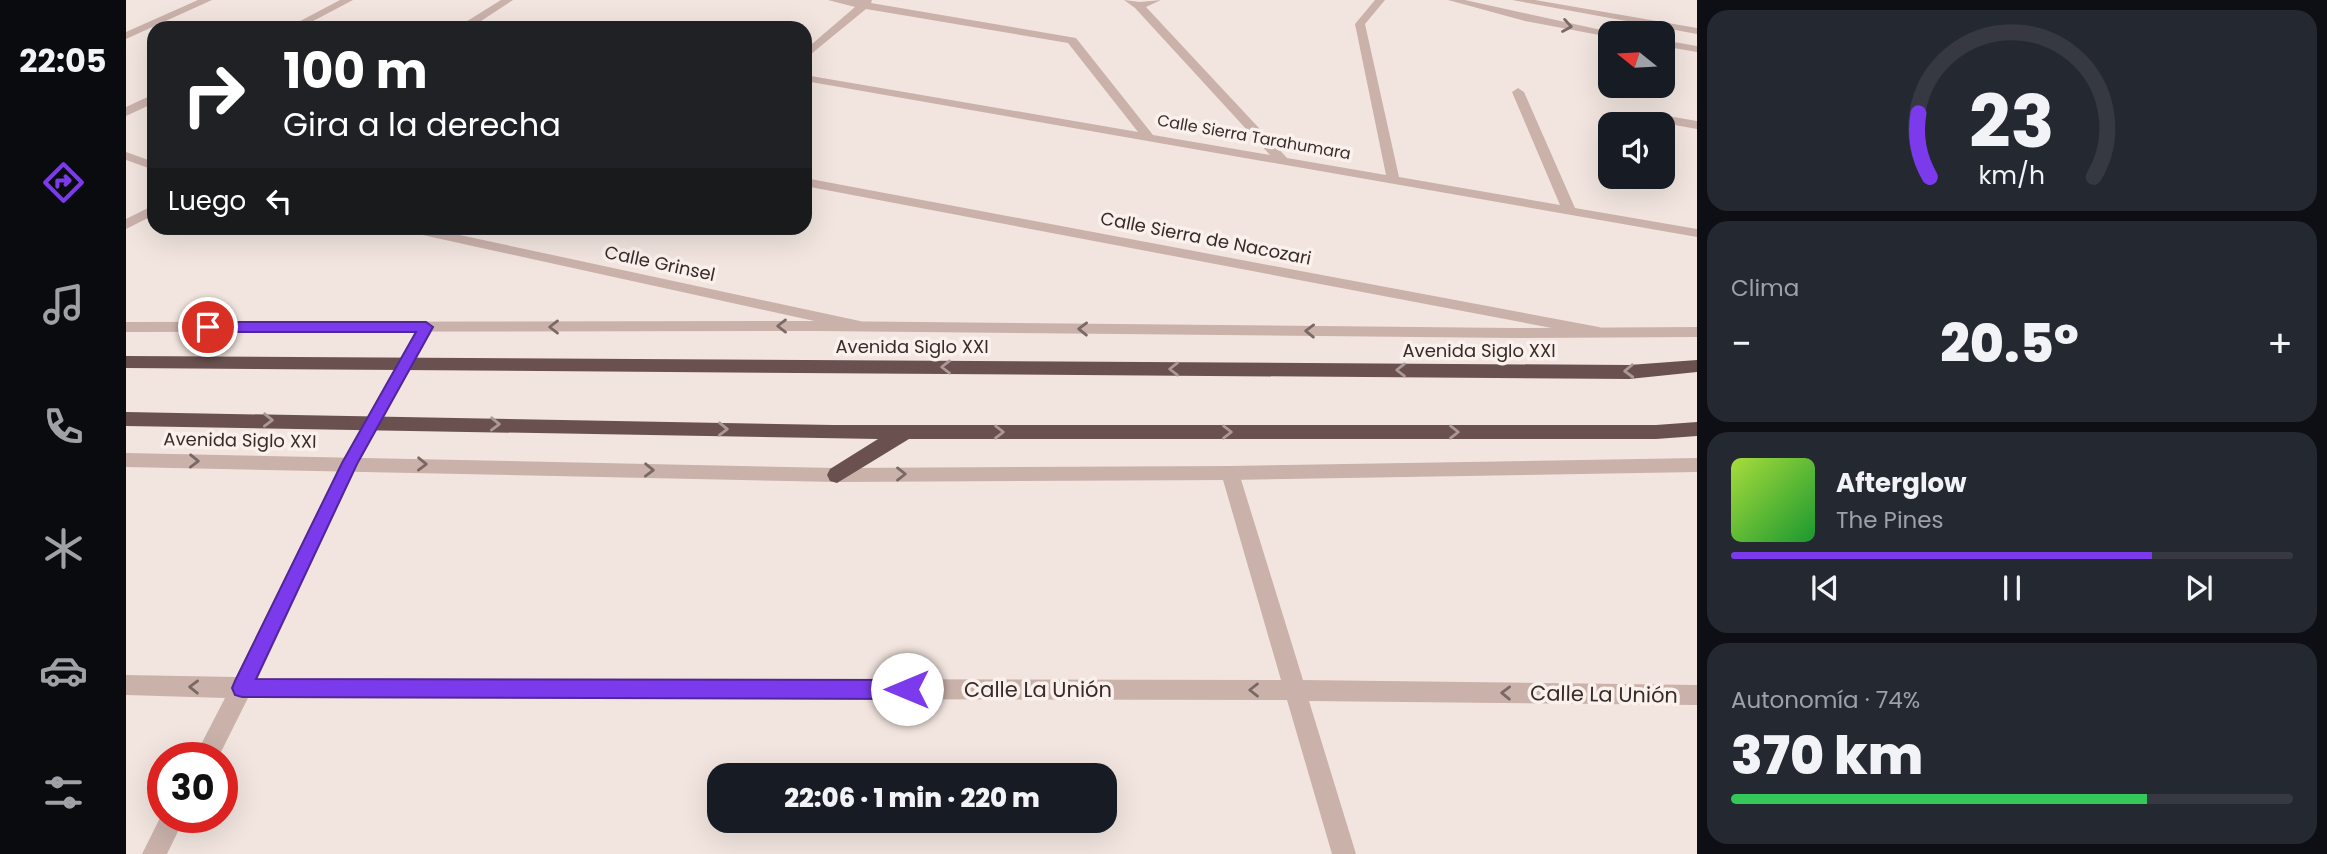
<!DOCTYPE html>
<html lang="es">
<meta charset="utf-8">
<style>
body{margin:0;font-family:Poppins,sans-serif;background:#242831;color:#f1f3f6;height:100vh;display:flex;flex-direction:column;font-size:26px;white-space:nowrap}
*{box-sizing:border-box;margin:0}
p{font-size:23px;color:#9ea1a6}
.icon{flex:none;width:38px;height:38px;fill:none;stroke:currentColor;stroke-width:2;stroke-linecap:round;stroke-linejoin:round}
.map{position:relative;flex:1;overflow:hidden}
.drawer{display:flex;flex-direction:column;gap:10px;padding:10px;background:#0d0f14;width:630px}
.drawer>*{flex:none}
.guide{position:absolute;left:21px;top:21px;width:665px;height:214px;border-radius:21px;box-shadow:0 7px 28px #0002;background:#202124;color:#fff;overflow:hidden}
.needle{width:46px;rotate:288deg}
.tools{position:absolute;left:1472px;top:21px;display:grid;gap:14px}
.tools a{display:grid;place-items:center;width:77px;height:77px;border-radius:14px;background:#171b24;box-shadow:0 7px 28px #0002;font-size:35px}
.speed{position:absolute;left:21px;top:742px;display:flex;gap:14px;font-size:35px;font-weight:700;text-align:center}
.speed>*{display:grid;place-content:center;width:91px;height:91px;border-radius:50%;background:#171b24;box-shadow:0 7px 28px #0002;line-height:1}
.speed .limit{border:10px solid #d22;background:#fff;color:#111}
.pin{position:absolute;display:grid;place-items:center;width:60px;height:60px;color:#fff;margin:-30px;border:4px solid #fff;border-radius:50%;box-shadow:0 2px 7px #0007}
.me{position:absolute;width:77px;margin:-38px;rotate:270deg;stroke-linejoin:round;filter:drop-shadow(0 0 5px #0008)}
.turn{display:flex;align-items:center;gap:24px;height:147px;padding:0 21px;font-size:32px}
.turn .icon{width:91px;height:91px;stroke-width:2.5}
.turn b{display:block;font-size:49px;line-height:60px}
.then{display:flex;align-items:center;height:66px;padding:0 21px;background:#0003;gap:14px;font-size:26px}
.big{font-size:52px;font-weight:800;line-height:1.1}
.drawer .widget{flex:1;display:flex;flex-direction:column;justify-content:center;gap:10px;min-width:0;padding:0 24px;border-radius:21px;background:#242831}
.drawer .dial{align-items:center;gap:0}
.dial svg{height:182px;overflow:visible;fill:none;stroke:#363941;stroke-width:7;stroke-linecap:round;text-anchor:middle}
.dial text{fill:#f1f3f6;stroke:none}
.song{display:flex;align-items:center;gap:21px}
.cover{width:84px;height:84px;border-radius:10px;background:linear-gradient(135deg,hsl(80 70% 55%),hsl(130 70% 35%))}
.played{height:7px;border-radius:4px;background:linear-gradient(90deg,#7c3aed 75%,#363941 75%)}
.keys{display:flex;justify-content:space-around;direction:ltr}
.heat{display:flex;justify-content:space-between;align-items:center;font-size:38px;direction:ltr}
.charge{height:10px;border-radius:5px;background:linear-gradient(90deg,#34c759 74%,#363941 0)}
.trip{position:absolute;left:581px;top:763px;width:410px;height:70px;border-radius:21px;background:#171b24;box-shadow:0 7px 28px #0002;font-weight:800;line-height:70px;text-align:center}
main{display:flex;flex:1;min-height:0}
.dock{display:flex;flex-direction:column;width:126px;justify-content:space-around;align-items:center;background:#090b0e;color:#9ea1a6}
.dock .icon{width:49px;height:49px}
.dock .on{color:#7c3aed}
.dock b{font-size:32px;color:#f1f3f6}
.map>svg:first-child{display:block}
.lines{fill:none;stroke-linecap:round;stroke-linejoin:round}
.minor{fill:#cab2ab;fill-rule:evenodd}
.tertiary{fill:#cab2ab;fill-rule:evenodd}
.trunk{fill:#6a514f;fill-rule:evenodd}
.oneway{stroke:#7a6864}
.oneway2{stroke:#ab9996}
.route{fill:#7c3aed;stroke:#51269a;stroke-width:2}
.labels{text-anchor:middle;dominant-baseline:central;stroke-width:7;stroke-linejoin:round;paint-order:stroke}
.far-street-label{font-size:16px;fill:#392b2a;stroke:#faf0ec}
.street-label{font-size:18px;fill:#392b2a;stroke:#faf0ec}
.near-street-label{font-size:21px;fill:#392b2a;stroke:#faf0ec}
</style>
<main>
<nav class="dock">
<b>22:05</b>
<svg class="icon on" aria-label="directions" viewBox="0 0 24 24"><path d="M12 3l9 9-9 9-9-9zM9 14v-3h6M13 9l2 2-2 2"/></svg>
<svg class="icon" aria-label="music" viewBox="0 0 24 24"><path d="M9 18V5l10-2v13"/><circle cx="6" cy="18" r="3"/><circle cx="16" cy="16" r="3"/></svg>
<svg class="icon" aria-label="phone" viewBox="0 0 24 24"><path d="M5 4h4l2 5-3 2q2 4 5 5l2-3 5 2v4C11 20 4 13 5 4z"/></svg>
<svg class="icon" aria-label="climate" viewBox="0 0 24 24"><path d="M12 3v18M4 7l16 10M4 17L20 7"/></svg>
<svg class="icon" aria-label="car" viewBox="0 0 24 24"><path d="M5 17H2v-5l4-1 3-4h7l3 4 3 1v5h-3M9 17h6M6 11h13"/><circle cx="7" cy="17" r="2"/><circle cx="17" cy="17" r="2"/></svg>
<svg class="icon" aria-label="filters" viewBox="0 0 24 24"><path d="M4 7h16M4 17h16"/><circle cx="9" cy="7" r="2"/><circle cx="15" cy="17" r="2"/></svg>
</nav>
<div class="map">
<svg width="1571" height="854" viewBox="0 0 1571 854">
<rect width="100%" height="100%" fill="#f2e5df"/>
<g class="lines">
<g class="minor">
<path d="M72 0H86L0 39V32Z"/>
<path d="M214 0H227L174 28H161Z"/>
<path d="M375 0H387L355 21 383 28 347 26 330 28Z"/>
<path d="M702 0H746L745 3 950 38 1027 135 1144 155 1009 8 998 0 1014 2 1035 0 1020 7 1161 158 1260 175 1229 24 1249 0H1259L1239 24 1273 177 1434 205 1386 92 1392 88 1398 92 1449 208 1571 229V237L679 81V75L1012 132 942 43 740 9 679 59V50L729 7Z"/>
<path d="M1322 0H1339L1489 33H1484V37L1399 21Z"/>
<path d="M1386 0H1409L1571 28V34Z"/>
<path d="M1536 40 1571 46V52L1536 46Z"/>
<path d="M28 94V103L0 116V107Z"/>
<path d="M1519 112 1571 121V129L1515 119V113Z"/>
<path d="M0 152 28 162V170L0 160Z"/>
<path d="M679 178 1473 327 1481 332 1473 337 679 186Z"/>
<path d="M28 205V215L0 229V219Z"/>
<path d="M276 228H301L734 321 742 326 734 331 283 232Z"/>
<path d="M300 322 308 327 232 464 132 678 1155 680 1095 473 1098 468 1104 466 1110 468 1113 473 1177 680 1571 685V705L1183 701 1230 854H1206L1161 700 122 698 92 758H68L99 698 0 695V675L110 677 215 463 292 327Z"/>
<path d="M37 812V817H59L41 854H16Z"/>
</g>
<g class="tertiary">
<path d="M692 321 1388 328 1571 327V337L1388 338 692 331 0 332V322Z"/>
<path d="M0 453 711 468 1104 466 1571 458V472L1104 480 711 482 0 467Z"/>
</g>
<g class="trunk">
<path d="M0 356 1503 365 1571 360V372L1503 379 0 368Z"/>
<path d="M0 412 707 425H1530L1571 422V436L1530 439H783L711 483 704 481 701 475 704 469 752 439 0 426Z"/>
</g>
</g>
<defs><path id="oneway-chevron" d="M-2-3.5L2.5 0L-2 3.5" fill="none" stroke-width="1.6" stroke-linecap="round" stroke-linejoin="round" transform="scale(1.75)"/></defs>
<g class="oneway">
<use href="#oneway-chevron" transform="translate(1441 26) rotate(10)"/>
<use href="#oneway-chevron" transform="translate(656 326) rotate(180)"/>
<use href="#oneway-chevron" transform="translate(428 327) rotate(180)"/>
<use href="#oneway-chevron" transform="translate(957 329) rotate(-179)"/>
<use href="#oneway-chevron" transform="translate(1184 331) rotate(-179)"/>
<use href="#oneway-chevron" transform="translate(68 461) rotate(1)"/>
<use href="#oneway-chevron" transform="translate(296 464) rotate(1)"/>
<use href="#oneway-chevron" transform="translate(523 470) rotate(1)"/>
<use href="#oneway-chevron" transform="translate(775 474)"/>
<use href="#oneway-chevron" transform="translate(68 687) rotate(-179)"/>
<use href="#oneway-chevron" transform="translate(1128 690) rotate(-180)"/>
<use href="#oneway-chevron" transform="translate(1380 693) rotate(-179)"/>
</g>
<g class="oneway2">
<use href="#oneway-chevron" transform="translate(820 367) rotate(-180)"/>
<use href="#oneway-chevron" transform="translate(1048 369) rotate(-180)"/>
<use href="#oneway-chevron" transform="translate(1275 370) rotate(-180)"/>
<use href="#oneway-chevron" transform="translate(1503 371) rotate(178)"/>
<use href="#oneway-chevron" transform="translate(142 420) rotate(1)"/>
<use href="#oneway-chevron" transform="translate(369 424) rotate(1)"/>
<use href="#oneway-chevron" transform="translate(597 429) rotate(1)"/>
<use href="#oneway-chevron" transform="translate(873 432)"/>
<use href="#oneway-chevron" transform="translate(1101 432)"/>
<use href="#oneway-chevron" transform="translate(1328 432)"/>
</g>
<path class="route" d="M82 322H300L307 327 231 464 130 679 781 680 788 682 791 689 788 696 781 699 116 697 109 695 106 688 109 681 216 463 290 332H82L75 327Z"/>
<g class="labels">
<g class="far-street-label">
<text transform="translate(1128 137) rotate(10)">Calle Sierra Tarahumara</text>
</g>
<g class="street-label">
<text transform="translate(1080 238) rotate(11)">Calle Sierra de Nacozari</text>
<text transform="translate(534 263) rotate(12)">Calle Grinsel</text>
<text x="786" y="346">Avenida Siglo XXI</text>
<text x="1353" y="350">Avenida Siglo XXI</text>
<text transform="translate(114 440) rotate(1)">Avenida Siglo XXI</text>
</g>
<g class="near-street-label">
<text x="912" y="689">Calle La Unión</text>
<text transform="translate(1478 694) rotate(1)">Calle La Unión</text>
</g>
</g>
</svg>
<div class="tools">
<a><svg class="needle" viewBox="-14 -14 28 28"><path d="M0-13l5 13h-10z" fill="#e53935"/><path d="M0 13l5-13h-10z" fill="#9ea1a6"/></svg></a>
<a><svg class="icon" aria-label="sound" viewBox="0 0 24 24"><path d="M4 9h4l5-4v14l-5-4H4zM17 9q2 3 0 6"/></svg></a>
</div>
<div class="speed"><div class="limit">30</div></div>
<div class="pin" style="left:82px;top:327px;background:#d93025"><svg class="icon" aria-label="arrive" viewBox="0 0 24 24"><path d="M6 21V4h12l-3 4 3 4H6"/></svg></div>
<svg class="me" style="left:781px;top:689px" viewBox="-20 -20 40 40"><circle r="19" fill="#fff"/><path d="M0-13L10 11 0 6-10 11z" fill="#7c3aed"/></svg>
<div class="trip">22:06 · 1 min · 220 m</div>
<div class="guide">
<div class="turn"><svg class="icon" aria-label="right" viewBox="0 0 24 24"><path d="M7 20v-9h11M14 6l5 5-5 5"/></svg><div><b>100 m</b>Gira a la derecha</div></div>
<div class="then">Luego<svg class="icon" aria-label="left" viewBox="0 0 24 24"><path d="M17 20v-9H6M10 6l-5 5 5 5"/></svg></div>
</div>
</div>
<section class="drawer">
<div class="widget dial"><svg viewBox="0 0 100 80">
<path d="M14 69A42 42 0 1 1 86 69"/>
<path d="M14 69A42 42 0 0 1 9 41" stroke="#7c3aed"/>
<text x="50" y="56" font-size="32" font-weight="700">23</text>
<text x="50" y="72" font-size="11">km/h</text>
</svg></div>
<div class="widget"><p>Clima</p>
<div class="heat"><a>−</a><b class="big">20.5°</b><a>+</a></div>
</div>
<div class="widget">
<div class="song"><i class="cover"></i><div><b>Afterglow</b><p>The Pines</p></div></div>
<div class="played"></div>
<div class="keys"><svg class="icon" aria-label="previous" viewBox="0 0 24 24"><path d="M18 5L8 12l10 7zM5 5v14"/></svg><svg class="icon" aria-label="pause" viewBox="0 0 24 24"><path d="M8 5v14M16 5v14"/></svg><svg class="icon" aria-label="next" viewBox="0 0 24 24"><path d="M6 5l10 7-10 7zM19 5v14"/></svg></div>
</div>
<div class="widget"><p>Autonomía · 74%</p><b class="big">370 km</b><div class="charge"></div></div>
</section>
</main>
